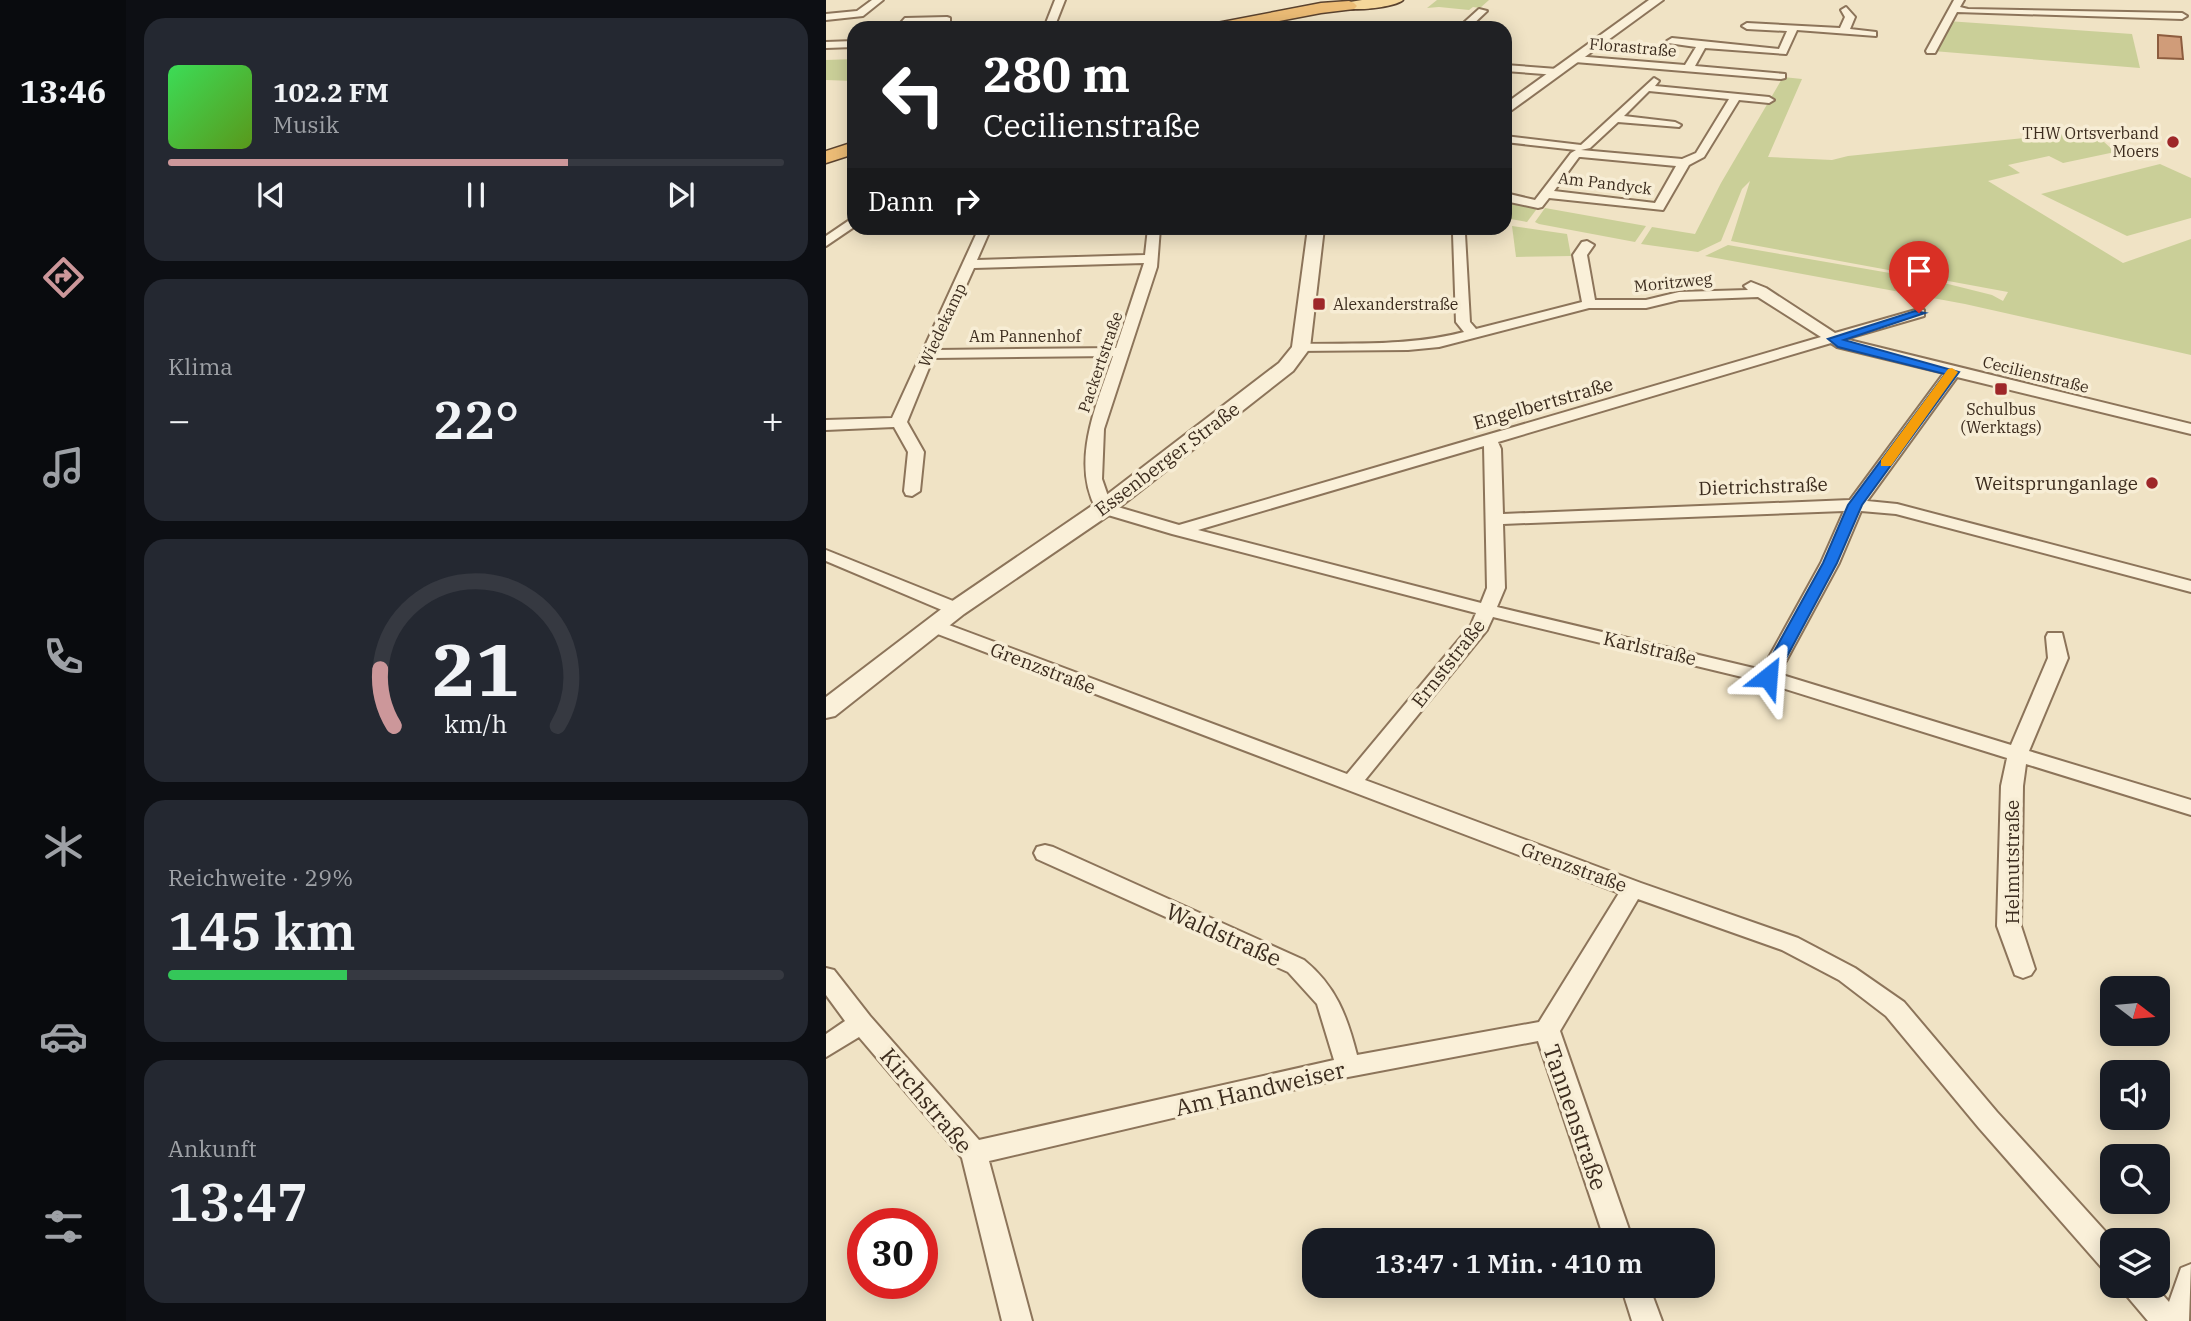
<!DOCTYPE html>
<html lang="de">
<meta charset="utf-8">
<style>
body{margin:0;font-family:"IBM Plex Serif",serif;background:#242831;color:#f1f3f6;height:100vh;display:flex;flex-direction:column;font-size:26px;white-space:nowrap}
*{box-sizing:border-box;margin:0}
p{font-size:23px;color:#9ea1a6}
.icon{flex:none;width:38px;height:38px;fill:none;stroke:currentColor;stroke-width:2;stroke-linecap:round;stroke-linejoin:round}
.map{position:relative;flex:1;overflow:hidden}
.panel{display:flex;flex-direction:column;gap:18px;padding:18px;background:#0d0f14;width:700px}
.panel>*{flex:none}
.top-card{position:absolute;left:21px;top:21px;width:665px;height:214px;border-radius:21px;box-shadow:0 4px 18px #0003;background:#202124;color:#fff;overflow:hidden}
.needle{width:46px;rotate:106deg}
.controls{position:absolute;left:1274px;top:976px;display:grid;gap:14px}
.controls a{display:grid;place-items:center;width:70px;height:70px;border-radius:14px;background:#171b24;box-shadow:0 4px 18px #0003;font-size:35px}
.speed{position:absolute;left:21px;top:1208px;display:flex;gap:14px;font-size:35px;font-weight:700;text-align:center}
.speed>*{display:grid;place-content:center;width:91px;height:91px;border-radius:50%;background:#171b24;box-shadow:0 4px 18px #0003;line-height:1}
.speed .limit{border:10px solid #d22;background:#fff;color:#111}
.pin{position:absolute;display:grid;place-items:center;width:60px;height:60px;color:#fff;margin:-72px -30px;border-radius:50% 50% 50% 0;rotate:-45deg;box-shadow:0 0 7px #0007}
.pin .icon{rotate:45deg}
.me{position:absolute;width:77px;margin:-38px;rotate:28deg;stroke-linejoin:round;filter:drop-shadow(0 0 5px #0008)}
.turn{display:flex;align-items:center;gap:24px;height:147px;padding:0 21px;font-size:32px}
.turn .icon{width:91px;height:91px;stroke-width:2.5}
.turn b{display:block;font-size:49px;line-height:60px}
.then{display:flex;align-items:center;height:66px;padding:0 21px;background:#0003;gap:14px;font-size:26px}
.big{font-size:52px;font-weight:600;line-height:1.1}
.panel .card{flex:1;display:flex;flex-direction:column;justify-content:center;gap:10px;min-width:0;padding:0 24px;border-radius:21px;background:#242831}
.panel .dial{align-items:center;gap:0}
.dial svg{height:182px;overflow:visible;fill:none;stroke:#363941;stroke-width:7;stroke-linecap:round;text-anchor:middle}
.dial text{fill:#f1f3f6;stroke:none}
.song{display:flex;align-items:center;gap:21px}
.cover{width:84px;height:84px;border-radius:10px;background:linear-gradient(135deg,hsl(130 70% 55%),hsl(90 70% 35%))}
.played{height:7px;border-radius:4px;background:linear-gradient(90deg,#cc979a 65%,#363941 65%)}
.keys{display:flex;justify-content:space-around;direction:ltr}
.heat{display:flex;justify-content:space-between;align-items:center;font-size:38px;direction:ltr}
.charge{height:10px;border-radius:5px;background:linear-gradient(90deg,#34c759 29%,#363941 0)}
.trip{position:absolute;left:476px;top:1228px;width:413px;height:70px;border-radius:21px;background:#171b24;box-shadow:0 4px 18px #0003;font-weight:600;line-height:70px;text-align:center}
main{display:flex;flex:1;min-height:0}
.tabs{display:flex;flex-direction:column;width:126px;justify-content:space-around;align-items:center;background:#090b0e;color:#9ea1a6}
.tabs .icon{width:49px;height:49px}
.tabs .on{color:#cc979a}
.tabs b{font-size:32px;color:#f1f3f6}
.map>svg:first-child{display:block}
.green{fill:#cacf98}
.building{fill:#d09c79;stroke:#8d5c3e;stroke-width:2}
.lines{fill:none;stroke-linecap:round;stroke-linejoin:round}
.minor-casing{stroke:#8c745a;stroke-width:4}
.tertiary-casing{stroke:#8c745a;stroke-width:4}
.primary-casing{stroke:#5a422e;stroke-width:3}
.trunk-casing{stroke:#5a422e;stroke-width:3}
.minor{fill:#faf0d9;fill-rule:evenodd}
.tertiary{fill:#faf0d9;fill-rule:evenodd}
.primary{fill:#f5d79b;fill-rule:evenodd}
.trunk{fill:#ecbc76;fill-rule:evenodd}
.route{fill:#1a73e8;stroke:#114b97;stroke-width:2}
.slow{fill:#f59e0b}
.poi-dot{fill:#9e2729;stroke:#f7edd5;stroke-width:2.5}
.labels{text-anchor:middle;dominant-baseline:central;stroke-width:7;stroke-linejoin:round;paint-order:stroke}
.far-street-label{font-size:16px;fill:#3c2c1e;stroke:#f7edd5}
.far-poi-label{font-size:16px;fill:#3c2c1e;stroke:#f7edd5;text-anchor:end}
.street-label{font-size:19px;fill:#3c2c1e;stroke:#f7edd5}
.poi-label{font-size:19px;fill:#3c2c1e;stroke:#f7edd5;text-anchor:end}
.near-street-label{font-size:23px;fill:#3c2c1e;stroke:#f7edd5}
</style>
<main>
<nav class="tabs">
<b>13:46</b>
<svg class="icon on" aria-label="directions" viewBox="0 0 24 24"><path d="M12 3l9 9-9 9-9-9zM9 14v-3h6M13 9l2 2-2 2"/></svg>
<svg class="icon" aria-label="music" viewBox="0 0 24 24"><path d="M9 18V5l10-2v13"/><circle cx="6" cy="18" r="3"/><circle cx="16" cy="16" r="3"/></svg>
<svg class="icon" aria-label="phone" viewBox="0 0 24 24"><path d="M5 4h4l2 5-3 2q2 4 5 5l2-3 5 2v4C11 20 4 13 5 4z"/></svg>
<svg class="icon" aria-label="climate" viewBox="0 0 24 24"><path d="M12 3v18M4 7l16 10M4 17L20 7"/></svg>
<svg class="icon" aria-label="car" viewBox="0 0 24 24"><path d="M5 17H2v-5l4-1 3-4h7l3 4 3 1v5h-3M9 17h6M6 11h13"/><circle cx="7" cy="17" r="2"/><circle cx="17" cy="17" r="2"/></svg>
<svg class="icon" aria-label="filters" viewBox="0 0 24 24"><path d="M4 7h16M4 17h16"/><circle cx="9" cy="7" r="2"/><circle cx="15" cy="17" r="2"/></svg>
</nav>
<section class="panel">
<div class="card">
<div class="song"><i class="cover"></i><div><b>102.2 FM</b><p>Musik</p></div></div>
<div class="played"></div>
<div class="keys"><svg class="icon" aria-label="previous" viewBox="0 0 24 24"><path d="M18 5L8 12l10 7zM5 5v14"/></svg><svg class="icon" aria-label="pause" viewBox="0 0 24 24"><path d="M8 5v14M16 5v14"/></svg><svg class="icon" aria-label="next" viewBox="0 0 24 24"><path d="M6 5l10 7-10 7zM19 5v14"/></svg></div>
</div>
<div class="card"><p>Klima</p>
<div class="heat"><a>−</a><b class="big">22°</b><a>+</a></div>
</div>
<div class="card dial"><svg viewBox="0 0 100 80">
<path d="M14 69A42 42 0 1 1 86 69"/>
<path d="M14 69A42 42 0 0 1 8 44" stroke="#cc979a"/>
<text x="50" y="56" font-size="32" font-weight="700">21</text>
<text x="50" y="72" font-size="11">km/h</text>
</svg></div>
<div class="card"><p>Reichweite · 29%</p><b class="big">145 km</b><div class="charge"></div></div>
<div class="card"><p>Ankunft</p><b class="big">13:47</b></div>
</section>
<div class="map">
<svg width="1365" height="1321" viewBox="0 0 1365 1321">
<rect width="100%" height="100%" fill="#f0e3c5"/>
<g class="green">
<path d="M611 0H663L654 8 647 7 643 10 613 7 601 8Z"/>
<path d="M1121 21 1306 34 1314 68 1107 51Z"/>
<path d="M28 59V81L0 80V60Z"/>
<path d="M957 77 976 79 942 157 1006 160 1022 156 1266 131 1289 152 1237 163 1223 156 1182 165 1194 173 1162 181 1297 263 1365 239V355L1139 304 879 256 902 245 1110 281 1166 295 1177 301 1182 292 905 241 924 181 916 189 895 241 872 252 815 244 826 227 869 234 895 183Z"/>
<path d="M1334 164 1365 178V218L1301 236 1215 194Z"/>
<path d="M679 201 708 206 710 210 701 222 679 218Z"/>
<path d="M719 208 820 226 809 242 713 224 709 222Z"/>
<path d="M686 226 741 234 745 256 690 257Z"/>
</g>
<path class="building" d="M1332 35 1355 37 1357 59 1332 58Z"/>
<g class="lines">
<defs>
<g id="minor">
<path d="M46 0H57L37 16 0 20V14L31 11Z"/>
<path d="M229 0H239L228 28H218Z"/>
<path d="M1128 0H1138L1134 7 1142 9 1356 13 1361 16 1356 19 1131 12 1109 53H1101L1100 51Z"/>
<path d="M1020 7 1029 17 1024 29 1050 32V36L971 30 960 54 879 48 869 66 959 74V78L955 79 749 62 744 59 749 56 859 65 870 47 842 43 841 41 846 38 953 49 961 31 921 29 916 26 921 23 1014 28 1019 17 1015 10Z"/>
<path d="M653 9 661 11 643 28H632Z"/>
<path d="M121 17 124 18V22L82 24 80 28H70L79 18Z"/>
<path d="M28 41V47L0 48V42Z"/>
<path d="M679 65 731 69 736 72 731 75 679 71Z"/>
<path d="M828 78 833 81 829 86 943 97 948 100 943 103 913 100 878 157 863 165 837 210 723 198 716 207 712 208 679 201V193L709 200 745 153 750 150 679 142V136L755 145ZM823 91 903 99 870 153 856 159 755 150 764 148 792 122 853 127 855 125 849 122 798 116ZM753 157H755L850 166 829 203 728 191Z"/>
<path d="M28 217V227L0 246V236Z"/>
<path d="M153 228H165L151 260 319 255 322 228H334L331 267 278 429 276 479 285 505 353 525 995 337 932 297 853 300 820 308H763L613 347 582 350 470 351 468 348 475 344C529 343 585 346 638 332L630 322 627 234 631 228H643L639 234 644 322 650 329 756 302 747 255 756 242 761 241 768 245 761 255 769 300H820L853 292 922 290 918 286 925 282 940 288 1009 333 1093 309 1098 310V316L1019 339 1365 424V434L1131 377 1041 501 1071 504 1365 581V592L1070 514 1035 511 1013 563 953 674 1185 745 1222 658 1220 637 1222 633H1236L1242 658 1203 751 1365 800V815L1200 764 1197 786 1195 926 1209 969 1205 975 1197 978 1189 975 1171 926 1175 786 1181 758 937 682 667 617 661 630 539 780 815 883 972 938 1029 968 1078 1002 1171 1112 1288 1241 1286 1272 1276 1268 1153 1128 1060 1016 1013 980 956 950 812 899 734 1031 807 1241H779L712 1041 522 1077 163 1161 206 1321H176L136 1158 33 1037 0 1057V1034L19 1021 0 995V968L8 970 44 1016 153 1140 508 1060 491 1004 462 972 211 859 208 853 211 847 219 845 227 847 478 960C510 986 521 1016 531 1055L713 1022 793 893 101 630 99 626 101 622H115L521 774 645 625 650 613 346 534 272 512C243 464 271 404 287 356L107 358 81 422 98 452 94 491 86 496 80 495 78 491 82 452 68 427 0 430V420L66 418ZM318 263 290 348 111 350 148 268ZM1005 343 1011 347 1118 373 1024 500 677 514 675 449 672 442ZM658 446 661 588 655 603 372 530ZM1018 511 995 563 936 670 671 607 679 588 677 524Z"/>
<path d="M0 550 137 605 139 609 130 615 123 613 0 561Z"/>
<path d="M1365 1264 1363 1321H1322L1300 1295 1296 1286H1329L1343 1302 1355 1268Z"/>
<path d="M795 1286H823L836 1321H806Z"/>
</g>
<g id="tertiary">
<path d="M823 0H837L679 115V104Z"/>
<path d="M482 228H498L484 348 467 371 286 513 138 614 9 716 0 718V697L122 604 270 503 453 363 466 347Z"/>
</g>
<path id="primary" d="M536 0H577C569 7 524 13 516 6L518 3Z"/>
<g id="trunk">
<path d="M523 1 528 3 531 6 528 9 495 13 416 28H383L391 23 495 3Z"/>
<path d="M28 142V154L0 163V151Z"/>
</g>
</defs>
<use href="#minor" class="minor-casing"/>
<use href="#tertiary" class="tertiary-casing"/>
<use href="#primary" class="primary-casing"/>
<use href="#trunk" class="trunk-casing"/>
<use href="#minor" class="minor"/>
<use href="#tertiary" class="tertiary"/>
<use href="#primary" class="primary"/>
<use href="#trunk" class="trunk"/>
</g>
<path class="route" d="M1089 311 1099 313 1018 340 1133 372 1036 505 1011 563 950 677 942 682 936 680 934 677 997 563 1022 505 1119 374 1012 347 1002 339Z"/>
<path class="slow" d="M1126 368 1132 372 1065 466H1055V460L1122 369Z"/>
<g class="poi-dot">
<circle cx="1347" cy="142" r="7"/>
<rect x="486" y="297" width="14" height="14" rx="3.5"/>
<rect x="1168" y="382" width="14" height="14" rx="3.5"/>
<circle cx="1326" cy="483" r="7"/>
</g>
<g class="labels">
<g class="far-street-label">
<text transform="translate(807 47) rotate(5)">Florastraße</text>
<text transform="translate(779 183) rotate(7)">Am Pandyck</text>
<text transform="translate(847 282) rotate(-6)">Moritzweg</text>
<text transform="translate(116 325) rotate(-65)">Wiedekamp</text>
<text x="199" y="336">Am Pannenhof</text>
<text transform="translate(274 362) rotate(-71)">Packertstraße</text>
<text transform="translate(1210 374) rotate(14)">Cecilienstraße</text>
</g>
<g class="far-poi-label">
<text x="1333" y="133">THW Ortsverband<tspan x="1333" dy="18">Moers</tspan></text>
<text x="507" y="304" text-anchor="start">Alexanderstraße</text>
<text x="1175" y="409" text-anchor="middle">Schulbus<tspan x="1175" dy="18">(Werktags)</tspan></text>
</g>
<g class="street-label">
<text transform="translate(717 403) rotate(-16)">Engelbertstraße</text>
<text transform="translate(341 459) rotate(-37)">Essenberger Straße</text>
<text transform="translate(937 486) rotate(-2)">Dietrichstraße</text>
<text transform="translate(824 648) rotate(13)">Karlstraße</text>
<text transform="translate(622 663) rotate(-52)">Ernststraße</text>
<text transform="translate(217 668) rotate(21)">Grenzstraße</text>
<text transform="translate(1186 862) rotate(-90)">Helmutstraße</text>
<text transform="translate(748 867) rotate(20)">Grenzstraße</text>
</g>
<g class="poi-label">
<text x="1312" y="483">Weitsprunganlage</text>
</g>
<g class="near-street-label">
<text transform="translate(398 934) rotate(24)">Waldstraße</text>
<text transform="translate(434 1088) rotate(-13)">Am Handweiser</text>
<text transform="translate(101 1100) rotate(50)">Kirchstraße</text>
<text transform="translate(750 1117) rotate(71)">Tannenstraße</text>
</g>
</g>
</svg>
<div class="controls">
<a><svg class="needle" viewBox="-14 -14 28 28"><path d="M0-13l5 13h-10z" fill="#e53935"/><path d="M0 13l5-13h-10z" fill="#9ea1a6"/></svg></a>
<a><svg class="icon" aria-label="sound" viewBox="0 0 24 24"><path d="M4 9h4l5-4v14l-5-4H4zM17 9q2 3 0 6"/></svg></a>
<a><svg class="icon" aria-label="search" viewBox="0 0 24 24"><circle cx="10" cy="10" r="6"/><path d="M15 15l6 6"/></svg></a>
<a><svg class="icon" aria-label="layers" viewBox="0 0 24 24"><path d="M12 4l9 5-9 5-9-5zM3 14l9 5 9-5"/></svg></a>
</div>
<div class="speed"><div class="limit">30</div></div>
<div class="pin" style="left:1093px;top:313px;background:#d93025"><svg class="icon" aria-label="arrive" viewBox="0 0 24 24"><path d="M6 21V4h12l-3 4 3 4H6"/></svg></div>
<svg class="me" style="left:942px;top:677px" viewBox="-20 -20 40 40"><path d="M0-17L14 15 0 8-14 15z" fill="#1a73e8" stroke="#fff" stroke-width="4"/></svg>
<div class="trip">13:47 · 1 Min. · 410 m</div>
<div class="top-card">
<div class="turn"><svg class="icon" aria-label="left" viewBox="0 0 24 24"><path d="M17 20v-9H6M10 6l-5 5 5 5"/></svg><div><b>280 m</b>Cecilienstraße</div></div>
<div class="then">Dann<svg class="icon" aria-label="right" viewBox="0 0 24 24"><path d="M7 20v-9h11M14 6l5 5-5 5"/></svg></div>
</div>
</div>
</main>
